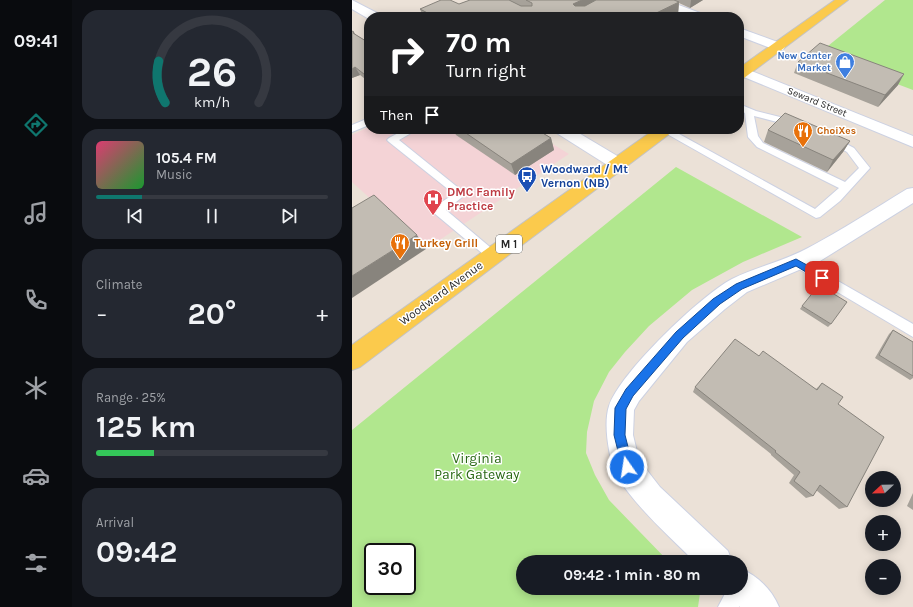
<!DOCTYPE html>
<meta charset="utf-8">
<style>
body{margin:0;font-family:Karla,sans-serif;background:#242831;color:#f1f3f6;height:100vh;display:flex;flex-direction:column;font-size:15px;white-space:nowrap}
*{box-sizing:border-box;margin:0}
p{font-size:13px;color:#9ea1a6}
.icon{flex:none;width:22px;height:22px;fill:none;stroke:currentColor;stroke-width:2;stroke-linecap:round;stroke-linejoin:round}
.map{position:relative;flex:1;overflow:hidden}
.panel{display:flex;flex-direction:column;gap:10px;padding:10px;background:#0d0f14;width:280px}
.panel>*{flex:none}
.top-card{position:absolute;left:12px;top:12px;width:380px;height:122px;border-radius:16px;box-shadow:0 2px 10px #0003;background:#202124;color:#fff;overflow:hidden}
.needle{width:26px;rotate:248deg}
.buttons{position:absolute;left:513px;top:471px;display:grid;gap:8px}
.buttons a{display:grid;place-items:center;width:36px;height:36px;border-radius:50%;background:#171b24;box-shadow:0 2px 10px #0003;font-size:20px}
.speed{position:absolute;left:12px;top:543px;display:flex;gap:8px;font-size:20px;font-weight:700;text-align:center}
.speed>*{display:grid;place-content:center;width:52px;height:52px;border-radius:50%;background:#171b24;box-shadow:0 2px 10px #0003;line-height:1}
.speed .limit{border:2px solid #111;border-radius:6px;background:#fff;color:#111}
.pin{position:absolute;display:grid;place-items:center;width:34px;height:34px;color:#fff;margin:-17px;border-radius:8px;box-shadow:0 2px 6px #0006}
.me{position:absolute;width:44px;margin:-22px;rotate:347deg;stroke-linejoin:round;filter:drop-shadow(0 0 3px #0008)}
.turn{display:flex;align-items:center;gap:14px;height:84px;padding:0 16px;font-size:18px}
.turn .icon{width:52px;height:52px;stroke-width:2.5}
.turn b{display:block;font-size:28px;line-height:34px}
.then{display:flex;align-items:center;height:38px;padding:0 16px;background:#0003;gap:8px;font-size:15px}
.big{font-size:30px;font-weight:700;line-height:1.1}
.panel .card{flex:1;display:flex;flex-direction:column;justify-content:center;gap:6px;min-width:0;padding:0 14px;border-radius:16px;background:#242831}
.panel .dial{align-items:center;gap:0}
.dial svg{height:104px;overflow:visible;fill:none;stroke:#363941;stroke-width:7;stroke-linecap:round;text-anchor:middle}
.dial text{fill:#f1f3f6;stroke:none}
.song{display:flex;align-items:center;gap:12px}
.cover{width:48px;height:48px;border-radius:6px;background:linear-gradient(135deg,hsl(340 70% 55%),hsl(130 70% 35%))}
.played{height:4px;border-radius:2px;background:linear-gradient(90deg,#0f766e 20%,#363941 20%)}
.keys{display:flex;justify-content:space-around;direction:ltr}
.heat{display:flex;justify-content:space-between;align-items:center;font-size:22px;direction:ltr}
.charge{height:6px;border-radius:3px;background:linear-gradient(90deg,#34c759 25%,#363941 0)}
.trip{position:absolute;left:164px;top:555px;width:232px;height:40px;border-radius:20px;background:#171b24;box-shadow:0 2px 10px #0003;font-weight:700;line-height:40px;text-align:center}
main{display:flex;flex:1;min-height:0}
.dock{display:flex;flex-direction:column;width:72px;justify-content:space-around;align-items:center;background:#090b0e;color:#9ea1a6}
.dock .icon{width:28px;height:28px}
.dock .current{color:#0f766e}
.dock b{font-size:18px;color:#f1f3f6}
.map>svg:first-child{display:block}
.medical{fill:#f4d3d6}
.green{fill:#b1e78e;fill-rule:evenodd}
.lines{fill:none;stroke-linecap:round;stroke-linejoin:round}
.lane-casing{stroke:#ccd1e2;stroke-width:2}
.street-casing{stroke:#ccd1e2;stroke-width:2}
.primary-casing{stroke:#c3c3c3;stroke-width:2}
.lane{fill:#fff;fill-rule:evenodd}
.street{fill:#fff;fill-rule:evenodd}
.primary{fill:#fbca4c;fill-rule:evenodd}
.wall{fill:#a7a29a}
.shaded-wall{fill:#88847d}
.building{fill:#c2bcb3;stroke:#88847d}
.route{fill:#1a73e8;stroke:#114b97}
.labels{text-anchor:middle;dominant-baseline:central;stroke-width:3;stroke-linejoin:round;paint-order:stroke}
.far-shop-label{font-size:10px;font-weight:bold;fill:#366cbe;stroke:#fff;text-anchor:end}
.far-street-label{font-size:10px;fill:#272727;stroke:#fff}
.far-food-label{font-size:10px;font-weight:bold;fill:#c56008;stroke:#fff;text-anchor:start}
.shield{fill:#fff;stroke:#686868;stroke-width:1}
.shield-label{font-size:11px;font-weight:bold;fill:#272727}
.transit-label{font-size:12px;font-weight:bold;fill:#164399;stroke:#fff;text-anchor:start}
.health-label{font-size:12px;font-weight:bold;fill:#be3a42;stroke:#fff;text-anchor:start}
.food-label{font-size:12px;font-weight:bold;fill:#c56008;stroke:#fff;text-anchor:start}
.street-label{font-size:12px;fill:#272727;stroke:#fff}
.near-park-label{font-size:14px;fill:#296814;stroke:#fff}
</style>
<main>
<nav class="dock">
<b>09:41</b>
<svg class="icon current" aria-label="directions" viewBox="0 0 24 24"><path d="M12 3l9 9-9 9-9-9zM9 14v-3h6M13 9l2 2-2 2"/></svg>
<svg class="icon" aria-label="music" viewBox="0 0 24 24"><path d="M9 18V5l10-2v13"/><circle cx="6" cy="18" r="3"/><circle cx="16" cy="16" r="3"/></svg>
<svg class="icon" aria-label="phone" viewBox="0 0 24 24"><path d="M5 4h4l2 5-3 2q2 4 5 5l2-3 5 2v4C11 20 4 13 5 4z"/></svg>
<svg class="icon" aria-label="climate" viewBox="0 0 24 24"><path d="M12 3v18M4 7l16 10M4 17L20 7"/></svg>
<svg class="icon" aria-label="car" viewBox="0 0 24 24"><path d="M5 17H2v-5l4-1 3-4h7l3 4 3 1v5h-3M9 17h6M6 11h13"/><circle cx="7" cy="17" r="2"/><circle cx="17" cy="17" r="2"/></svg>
<svg class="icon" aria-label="filters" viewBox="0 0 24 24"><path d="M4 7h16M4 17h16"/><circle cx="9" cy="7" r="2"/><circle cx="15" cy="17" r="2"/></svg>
</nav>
<section class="panel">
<div class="card dial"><svg viewBox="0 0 100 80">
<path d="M14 69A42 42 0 1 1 86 69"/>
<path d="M14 69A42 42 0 0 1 9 37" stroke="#0f766e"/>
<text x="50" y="56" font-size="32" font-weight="700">26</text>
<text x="50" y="72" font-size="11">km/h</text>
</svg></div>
<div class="card">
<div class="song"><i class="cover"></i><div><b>105.4 FM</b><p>Music</p></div></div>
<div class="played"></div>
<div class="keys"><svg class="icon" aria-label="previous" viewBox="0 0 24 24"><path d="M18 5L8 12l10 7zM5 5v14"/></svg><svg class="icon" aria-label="pause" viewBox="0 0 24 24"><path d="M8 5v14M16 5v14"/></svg><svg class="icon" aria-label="next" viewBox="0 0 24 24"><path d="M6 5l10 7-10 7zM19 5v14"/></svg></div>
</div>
<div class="card"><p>Climate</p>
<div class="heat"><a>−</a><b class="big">20°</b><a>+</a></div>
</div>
<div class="card"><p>Range · 25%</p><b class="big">125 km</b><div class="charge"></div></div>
<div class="card"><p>Arrival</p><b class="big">09:42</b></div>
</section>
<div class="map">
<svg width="561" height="607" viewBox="0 0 561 607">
<rect width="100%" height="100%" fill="#ebe1d7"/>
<path class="medical" d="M17 127V129H176L217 154 74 249 0 182V135Z"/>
<g class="green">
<path d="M533 0H561V90L466 54Z"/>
<path d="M324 167 450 237 391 262 340 290 297 326 273 352 257 372 242 401 235 432 234 453 243 475 257 500 317 562H171V588H343L348 593 346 607H0V430ZM21 552H55V586H21Z"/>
</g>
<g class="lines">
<defs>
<g id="lane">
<path d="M387 104 404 111 440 120 449 124 444 127 402 116 406 136 411 143 493 182 507 168 495 152 476 141 474 139 476 137 479 136 502 148 518 168 488 201 468 217 464 218 308 130 318 129 463 209 487 188 405 147 396 137 393 113 387 110Z"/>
<path d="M17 118V125L0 132V125Z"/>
<path d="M54 129H66L47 140 114 194 94 210 145 253 147 256 145 259 141 261 137 259 82 213 80 210 82 207 102 194 37 142 35 140 37 138Z"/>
<path d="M444 257 561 324V337L440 265 438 262 440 259Z"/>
<path d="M389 579 394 581 396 588 387 607H366L376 588H389Z"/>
</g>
<g id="street">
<path d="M0 0 27 14 29 17H17V19L0 9Z"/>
<path d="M297 0H313L351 14 353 17H336L299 2Z"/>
<path d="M387 28 431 44 433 47 431 50 426 51 387 36Z"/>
<path d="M392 68 561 136V147L387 75V69Z"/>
<path d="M201 129H220L272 160 275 164 272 168 266 170 260 168 203 132Z"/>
<path d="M561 188V203L468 261 395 292 373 309 335 342 287 401 282 410 281 435 287 460 308 487 376 551 380 562H343C320 539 296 518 276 492 272 486 267 481 264 475 257 458 251 424 257 406 268 373 348 296 380 279 404 267 432 261 456 248 490 230 522 209 555 189Z"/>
<path d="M389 569C406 576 420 590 427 607H388L378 596 374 588H389Z"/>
</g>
<g id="primary">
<path d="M483 0H496L392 78 387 79V68Z"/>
<path d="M303 129H322L320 132 8 367 0 370V345Z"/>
</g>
</defs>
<use href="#lane" class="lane-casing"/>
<use href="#street" class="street-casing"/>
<use href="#primary" class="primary-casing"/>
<use href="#lane" class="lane"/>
<use href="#street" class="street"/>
<use href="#primary" class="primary"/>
</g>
<g class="wall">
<path d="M118 0H351L338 8 327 3 326 14 321 17H71L68 9 107 4Z"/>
<path d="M2 32 4 35 17 43V82L8 75 0 78Z"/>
<path d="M446 62 546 85 526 107 442 73Z"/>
<path d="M101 129H184L199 138 202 150 163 175 104 135Z"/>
<path d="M416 130 498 141 491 152 475 172 412 142Z"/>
<path d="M450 306 479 324 476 327 448 309Z"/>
<path d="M541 330 561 342V378L558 380 523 358 537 334Z"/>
<path d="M407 356 464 389 470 383 486 404 495 507 487 509 464 490 461 496 454 498 437 483 442 475 419 455V454L341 392 343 387Z"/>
<path d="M561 493V510L555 506Z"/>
</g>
<g class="shaded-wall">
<path d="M230 0H257L223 17 221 4Z"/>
<path d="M339 0H351L338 8Z"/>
<path d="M327 2 326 14 321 17H296Z"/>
<path d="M3 67 8 75 0 78V69Z"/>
<path d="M552 74 546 85 526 107 533 95Z"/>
<path d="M199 138 202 150 163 175 159 164Z"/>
<path d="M498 141 491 152 475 172 481 160Z"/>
<path d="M65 235 74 249 0 298V276Z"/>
</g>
<g class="building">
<path d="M89 0H98L107 4 118 0H157L169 6H180V3L174 0H230L221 4 223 6H233L244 0H322L327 2 296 17H83L68 9Z"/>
<path d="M0 31 2 32 1 33 17 43V78L3 67 0 69Z"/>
<path d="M468 43 552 74 533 95 446 62Z"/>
<path d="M433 113 498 141 481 160 416 130Z"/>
<path d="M108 129H184L199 138 159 164Z"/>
<path d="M22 195 65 235 0 276V208Z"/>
<path d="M467 285 495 302 479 324 450 306Z"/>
<path d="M541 330 561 342V376L527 355Z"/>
<path d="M383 339 407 356 411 351 465 390 470 383 491 397 486 404 532 437 495 507 468 485 461 496 442 481 448 472 423 452 424 451 343 387Z"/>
</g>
<path class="route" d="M444 259 473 275 475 278 473 280H467L444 266 390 289 368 304 331 338 281 396 274 409 273 435 281 467 279 471 275 473 271 471 262 435 263 408 274 389 324 332 361 299 384 284Z"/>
<defs>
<symbol id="shop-pin" viewBox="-11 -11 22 30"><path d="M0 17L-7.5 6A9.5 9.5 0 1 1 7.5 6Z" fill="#3f7fe0" stroke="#fff"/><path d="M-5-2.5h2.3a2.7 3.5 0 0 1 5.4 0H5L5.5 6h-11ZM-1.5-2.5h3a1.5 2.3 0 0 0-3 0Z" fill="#fff"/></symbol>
<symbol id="restaurant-pin" viewBox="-11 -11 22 30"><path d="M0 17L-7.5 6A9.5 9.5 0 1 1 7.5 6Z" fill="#e8710a" stroke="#fff"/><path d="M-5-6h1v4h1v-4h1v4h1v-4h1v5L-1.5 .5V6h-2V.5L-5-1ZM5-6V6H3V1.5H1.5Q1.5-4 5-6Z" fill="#fff"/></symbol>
<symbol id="bus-pin" viewBox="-11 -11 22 30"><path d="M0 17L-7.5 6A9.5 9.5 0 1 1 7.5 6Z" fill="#1a4fb4" stroke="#fff"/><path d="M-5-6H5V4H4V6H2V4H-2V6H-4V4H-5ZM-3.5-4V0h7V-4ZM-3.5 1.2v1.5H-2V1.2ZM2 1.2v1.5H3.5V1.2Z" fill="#fff"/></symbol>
<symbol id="hospital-pin" viewBox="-11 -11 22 30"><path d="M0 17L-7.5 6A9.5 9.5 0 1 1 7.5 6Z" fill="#e0444e" stroke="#fff"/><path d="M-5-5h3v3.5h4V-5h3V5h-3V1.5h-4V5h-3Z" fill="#fff"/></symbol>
</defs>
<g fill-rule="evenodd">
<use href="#shop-pin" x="482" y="51" width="22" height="30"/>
<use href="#restaurant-pin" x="440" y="120" width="22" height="30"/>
<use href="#bus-pin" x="164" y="165" width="22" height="30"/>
<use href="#hospital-pin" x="70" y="188" width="22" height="30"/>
<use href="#restaurant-pin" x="37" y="232" width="22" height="30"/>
</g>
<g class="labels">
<g class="far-shop-label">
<text x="479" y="56">New Center<tspan x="479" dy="12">Market</tspan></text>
</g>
<g class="far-street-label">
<text transform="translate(465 102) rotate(22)">Seward Street</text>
</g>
<g class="far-food-label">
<text x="465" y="131">ChoiXes</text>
</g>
<rect class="shield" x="144" y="235" width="26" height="18" rx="3"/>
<g class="shield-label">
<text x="157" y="244">M 1</text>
</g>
<g class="transit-label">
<text x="189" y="169">Woodward / Mt<tspan x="189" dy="14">Vernon (NB)</tspan></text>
</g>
<g class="health-label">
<text x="95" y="192">DMC Family<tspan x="95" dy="14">Practice</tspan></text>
</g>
<g class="food-label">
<text x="62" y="243">Turkey Grill</text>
</g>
<g class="street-label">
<text transform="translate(89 293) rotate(-36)">Woodward Avenue</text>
</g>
<g class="near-park-label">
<text x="125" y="458">Virginia<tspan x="125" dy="16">Park Gateway</tspan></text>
</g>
</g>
</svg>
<div class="buttons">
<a><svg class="needle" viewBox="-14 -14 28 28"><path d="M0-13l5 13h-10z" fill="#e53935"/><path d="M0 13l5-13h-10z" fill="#9ea1a6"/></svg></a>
<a>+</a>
<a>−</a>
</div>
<div class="speed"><div class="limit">30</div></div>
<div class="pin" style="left:470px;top:278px;background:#d93025"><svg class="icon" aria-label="arrive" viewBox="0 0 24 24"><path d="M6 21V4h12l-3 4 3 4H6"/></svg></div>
<svg class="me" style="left:275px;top:467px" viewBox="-20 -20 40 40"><circle r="17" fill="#1a73e8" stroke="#fff" stroke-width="3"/><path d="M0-11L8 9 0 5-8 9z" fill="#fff"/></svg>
<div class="trip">09:42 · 1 min · 80 m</div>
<div class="top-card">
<div class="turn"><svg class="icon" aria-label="right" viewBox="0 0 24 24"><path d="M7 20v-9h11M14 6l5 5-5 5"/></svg><div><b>70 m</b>Turn right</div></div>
<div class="then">Then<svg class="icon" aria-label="arrive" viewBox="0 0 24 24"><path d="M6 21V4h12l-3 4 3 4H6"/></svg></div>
</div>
</div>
</main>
